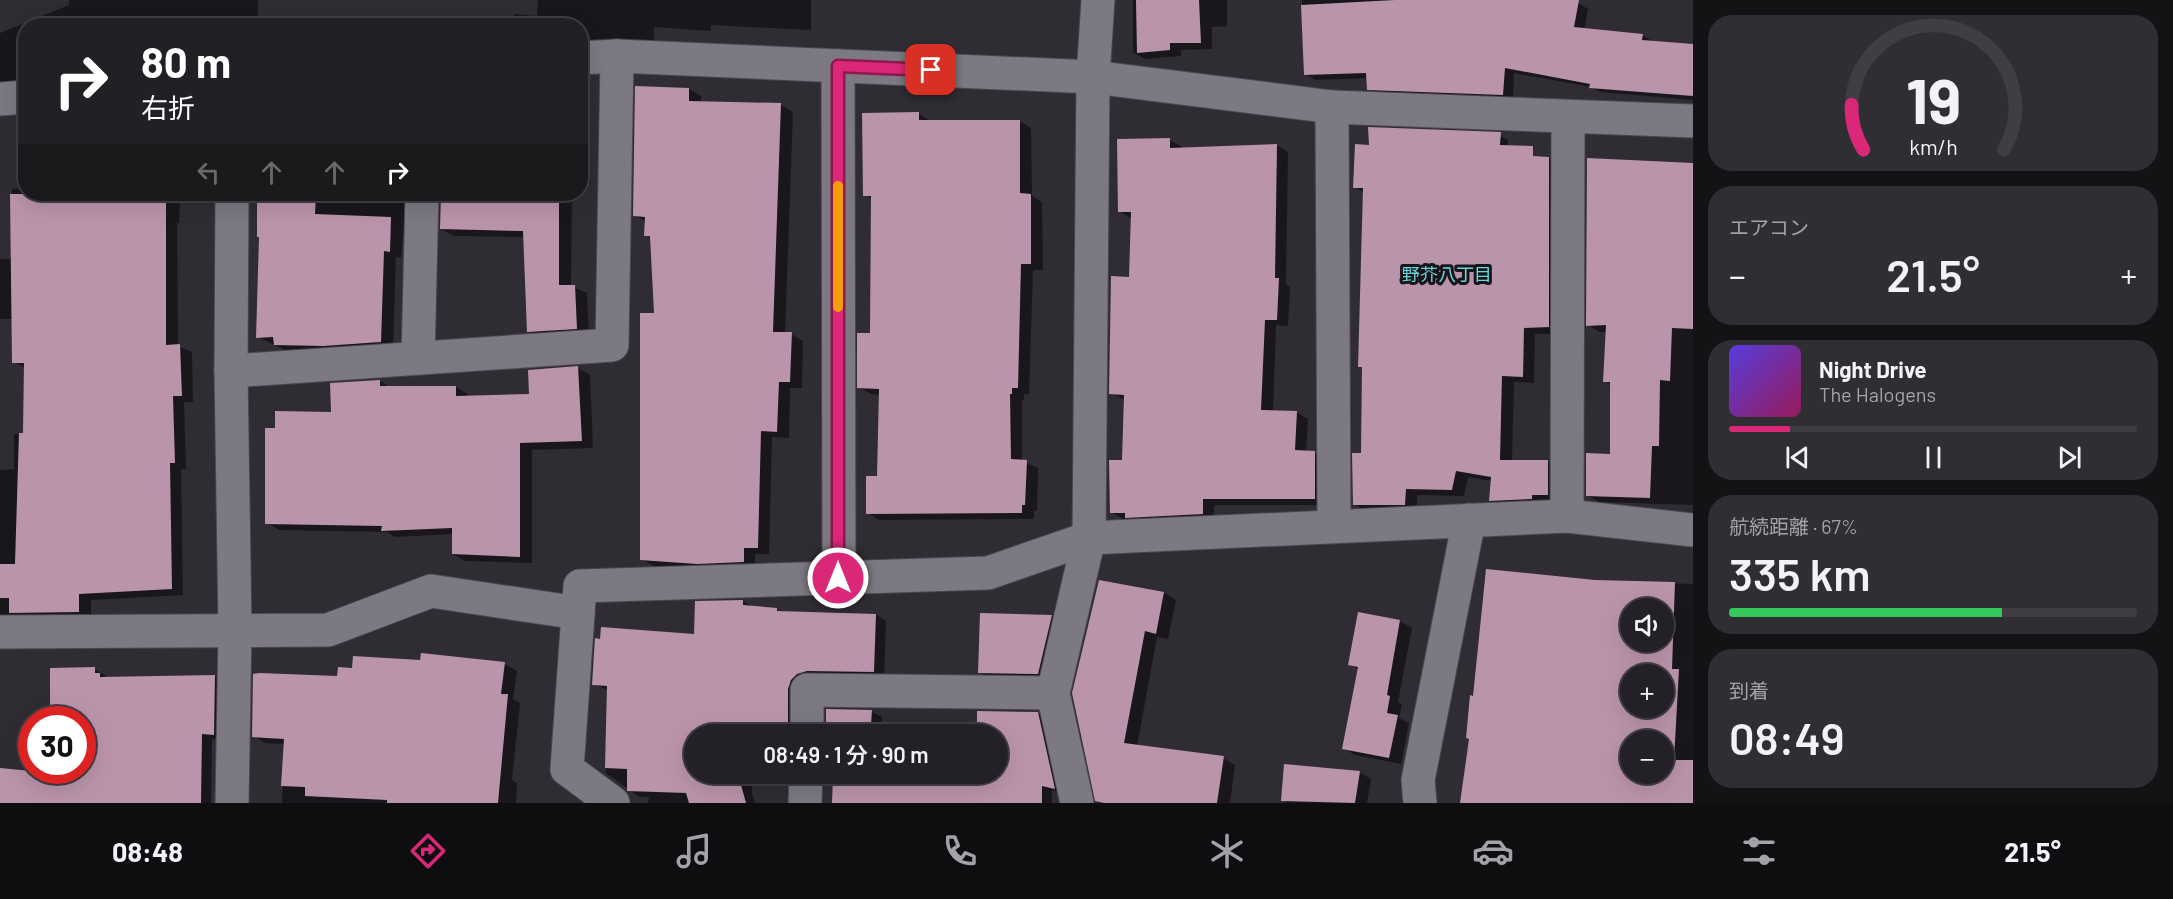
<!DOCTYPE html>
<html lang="ja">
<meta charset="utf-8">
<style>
body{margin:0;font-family:Barlow,"Noto Sans JP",sans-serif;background:#2f2e33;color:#f1f3f6;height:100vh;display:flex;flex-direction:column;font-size:22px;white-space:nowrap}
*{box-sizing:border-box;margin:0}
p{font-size:20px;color:#a3a3a7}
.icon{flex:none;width:33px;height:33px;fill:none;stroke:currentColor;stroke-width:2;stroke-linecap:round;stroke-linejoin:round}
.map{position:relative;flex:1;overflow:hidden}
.drawer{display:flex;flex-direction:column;gap:15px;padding:15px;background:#131215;width:480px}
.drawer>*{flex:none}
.banner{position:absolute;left:18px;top:18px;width:570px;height:183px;border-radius:24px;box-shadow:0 6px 24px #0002,0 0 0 2px #403e44;background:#202124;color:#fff;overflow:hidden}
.tools{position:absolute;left:1620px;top:598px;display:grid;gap:12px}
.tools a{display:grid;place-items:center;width:54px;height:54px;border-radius:50%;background:#232127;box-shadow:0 6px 24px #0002,0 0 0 2px #403e44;font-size:30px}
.speed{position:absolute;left:18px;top:706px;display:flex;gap:12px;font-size:30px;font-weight:700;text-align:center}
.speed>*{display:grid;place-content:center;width:78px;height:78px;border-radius:50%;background:#232127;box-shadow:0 6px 24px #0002,0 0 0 2px #403e44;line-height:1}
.speed .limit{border:9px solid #d22;background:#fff;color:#111}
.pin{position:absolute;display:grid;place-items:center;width:51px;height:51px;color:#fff;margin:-26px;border-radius:12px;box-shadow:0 3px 9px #0006}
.me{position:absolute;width:66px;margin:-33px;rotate:0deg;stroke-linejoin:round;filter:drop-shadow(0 0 4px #0008)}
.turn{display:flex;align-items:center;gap:21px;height:126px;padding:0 24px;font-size:27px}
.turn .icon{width:78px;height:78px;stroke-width:2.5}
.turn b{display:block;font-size:42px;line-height:51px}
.lanes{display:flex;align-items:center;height:57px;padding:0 24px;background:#0003;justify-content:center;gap:30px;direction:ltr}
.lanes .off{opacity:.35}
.big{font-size:45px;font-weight:600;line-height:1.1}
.drawer .card{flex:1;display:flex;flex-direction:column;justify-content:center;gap:9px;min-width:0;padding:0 21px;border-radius:24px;background:#2f2e33}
.drawer .dial{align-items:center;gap:0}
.dial svg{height:156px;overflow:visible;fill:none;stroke:#403e44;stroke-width:7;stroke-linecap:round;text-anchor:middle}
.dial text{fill:#f1f3f6;stroke:none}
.song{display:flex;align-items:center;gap:18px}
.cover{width:72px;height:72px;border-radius:9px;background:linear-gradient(135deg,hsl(250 70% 55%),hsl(330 70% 35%))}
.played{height:6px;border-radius:3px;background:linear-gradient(90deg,#db2777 15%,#403e44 15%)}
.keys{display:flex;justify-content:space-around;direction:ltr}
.heat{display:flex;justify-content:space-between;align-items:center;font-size:33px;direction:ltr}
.charge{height:9px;border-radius:4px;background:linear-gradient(90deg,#34c759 67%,#403e44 0)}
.trip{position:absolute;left:684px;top:724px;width:324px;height:60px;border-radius:30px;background:#232127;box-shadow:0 6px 24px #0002,0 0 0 2px #403e44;font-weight:600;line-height:60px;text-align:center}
.tabs{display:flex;height:96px;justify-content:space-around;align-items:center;background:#0e0d10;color:#a3a3a7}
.tabs .icon{width:42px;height:42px}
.tabs .active{color:#db2777}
.tabs b{font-size:27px;color:#f1f3f6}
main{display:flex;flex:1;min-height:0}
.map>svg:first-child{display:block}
.shadow{fill:#0007;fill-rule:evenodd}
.building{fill:#ba94ab;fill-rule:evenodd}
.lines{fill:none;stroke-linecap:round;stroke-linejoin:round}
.minor-casing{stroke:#4a474f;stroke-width:35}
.minor{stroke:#7d7983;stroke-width:33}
.route-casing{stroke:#8e194d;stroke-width:15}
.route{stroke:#db2777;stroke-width:10}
.slow{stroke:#f59e0b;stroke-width:10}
.labels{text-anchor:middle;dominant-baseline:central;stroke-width:6;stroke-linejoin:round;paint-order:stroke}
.neighbourhood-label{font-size:18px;fill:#69d5dd;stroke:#171519}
</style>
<main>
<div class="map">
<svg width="1693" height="803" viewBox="0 0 1693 803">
<rect width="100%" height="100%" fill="#2f2c34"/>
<g class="shadow">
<path d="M69 0H258V26H26V82H0V33L69 5Z"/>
<path d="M538 0H811V30L711 25V31L654 27V44L580 41V26H514V14L537 16Z"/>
<path d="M1133 0H1227V26L1212 27V49L1181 50V56L1145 59 1133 52Z"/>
<path d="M1302 0H1558L1578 3 1588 9 1584 30 1642 35 1652 41 1693 46V100L1600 92 1591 87 1514 73 1513 98 1378 94 1368 89V78L1315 80 1305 74Z"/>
<path d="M637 88 689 89 701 96V103L781 105 793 112 785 334H791L803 341 802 388H790L789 438 772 437 769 554H755V568L710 569 654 566 642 559 655 314 652 238 646 235V222L634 215Z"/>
<path d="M919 114 931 121H1019L1031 128 1032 196 1042 202 1043 270H1033L1029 394H1024V400H1022V461L1038 468 1037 511H1034V519L879 520 867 513 879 477 881 395 871 394 859 387 872 334V199L865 195Z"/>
<path d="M1496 134 1508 140 1507 155 1549 158 1561 165 1560 334H1535L1534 383 1514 382 1512 462H1548L1560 469V501L1544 500V505L1502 507 1490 500 1492 481 1468 477 1464 496 1417 495V511H1366L1354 504 1362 455 1363 368 1360 366 1364 193 1355 187 1370 146Z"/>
<path d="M1169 140 1181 146V149L1276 145 1288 152 1286 284 1290 287 1288 326 1276 325 1273 411 1296 412 1308 419 1306 452 1314 453 1326 460V505H1214V520L1138 523 1130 518 1123 519 1111 512 1124 462 1125 400 1111 393 1131 278V218L1119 211Z"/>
<path d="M1693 164V505L1599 502 1587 495 1612 456 1611 385 1605 381 1608 332H1600L1588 325Z"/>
<path d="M26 188V194H187V198H180L179 223H177L178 346 192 352 193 402H184L186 469H181L183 595 91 600V618L0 615V470L14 469V434H25V368L14 362V319H0V259H12V189Z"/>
<path d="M260 194H417L414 235H403L401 258 396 257 393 348 287 351 258 337Z"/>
<path d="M442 194H572L571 286 587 293 589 335 541 338 529 331 525 237 454 236 441 229Z"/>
<path d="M578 368 590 375 593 448 532 450V563L465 561 453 554V534L395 537 387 532 279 530 267 523 276 430 332 413 380 381 390 387H456L468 394V398L530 395V371Z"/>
<path d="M1595 581 1693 584V803H1461L1475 697ZM1630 609H1664V642H1630ZM1630 675H1664V708H1630ZM1630 741H1664V774H1630Z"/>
<path d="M1164 593 1176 600 1168 639 1157 637 1137 746 1223 758 1235 765 1230 803H1102L1097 800 1074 693Z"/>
<path d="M743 601 754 608 776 609 781 612 876 615 886 621 884 677H819L799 735H694V774H752V793L755 803H648L649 797H639L606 773 608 690 593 684 696 636Z"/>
<path d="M1052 616 1063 623 1050 680 992 679 980 672Z"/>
<path d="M1400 621 1412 628 1398 702 1402 704 1399 718 1409 723 1401 764 1355 755 1343 748 1359 670 1350 664Z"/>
<path d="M505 664 517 671 513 699 520 703 512 780 517 783 516 803H282L285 744 265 743 253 736 338 678Z"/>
<path d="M94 669 106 676 103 803H0V770L82 771V720H52Z"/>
<path d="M215 676 225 682 224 740 212 739 211 803H145L163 677Z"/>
<path d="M871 711 882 717 881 727 978 733 1037 713 1048 719 1064 794 1052 790V803H834L835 774H998V735H830L827 733Z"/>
<path d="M1359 772 1371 779 1367 803H1287L1283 800Z"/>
</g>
<g class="building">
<path d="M1136 0H1199L1201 43H1170V50L1137 53Z"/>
<path d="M1395 0H1579L1574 27 1643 34 1642 40 1693 44V96L1589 88 1590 84 1505 68 1503 95 1367 90 1366 73 1304 75 1301 5Z"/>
<path d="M635 86 689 88V101L781 103 773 332H792L790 382H779L777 432 761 431 758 548H744V562L697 564 640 560V313H654L650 236H644L645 217 633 216Z"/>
<path d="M919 112V120H1020V193L1031 194V264H1021L1018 388H1012V394H1010L1011 459 1027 460 1025 505H1022V513L866 514V476H877L879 389 857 388V333H870L871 196H863L862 113Z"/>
<path d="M1368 127 1501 132 1500 145 1533 146V156L1549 157V327L1524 328 1523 377 1502 376 1500 460H1548V495H1532V499L1489 501 1491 477 1456 471 1452 490 1406 489 1405 505H1353L1352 453H1361L1362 367H1358L1363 188H1353L1355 144 1369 145Z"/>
<path d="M1170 138V148L1277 144 1275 278H1279L1277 320H1265L1261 410 1297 411 1295 450 1315 451V499H1203V514L1125 518V513H1110L1109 460H1122L1124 395 1109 394 1111 276 1129 277 1131 212H1118L1117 139Z"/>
<path d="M1587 158 1693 163V329L1672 328 1670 381 1660 380 1659 446H1652L1650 498 1586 496V453L1610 454V382H1603L1606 325 1586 326Z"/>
<path d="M10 194H166V345L180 344 182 396H173L175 463H170L172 589 79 594V612L9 613V598H0V564H15L19 433H23L24 363H12Z"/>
<path d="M257 194H316L315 214 391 217 390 252 384 251 381 342 323 346 274 345 273 337 256 338 259 237H257Z"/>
<path d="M441 194H559V285H575L577 329 527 332 523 231 440 229Z"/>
<path d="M578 366 582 441 520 443V557L452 554V528L381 531 382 526 265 524V428H275V411L331 412 330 383 380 380V386H456V396L529 394 528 370Z"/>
<path d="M1486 569 1595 580 1675 582 1672 669H1679L1674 760H1693V803H1460L1469 739 1466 738 1470 695 1473 696ZM1630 609H1664V642H1630ZM1630 675H1664V708H1630ZM1630 741H1664V774H1630Z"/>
<path d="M1099 580 1164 592 1156 634 1145 631 1124 743 1224 756 1217 803H1104L1095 801 1072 693Z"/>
<path d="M743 600V605L777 608V611L876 614 874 672 807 671 797 674 791 680 788 689V733L741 732V735H694V774H738L746 803H689L686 793 627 791V769L605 768 607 686 592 685 595 638 600 639 601 627 694 634 695 601Z"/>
<path d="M1358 612 1400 620 1387 695 1390 696 1387 713 1398 715 1389 758 1342 749 1358 667 1348 665Z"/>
<path d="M980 613 1052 615 1038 674 978 673Z"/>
<path d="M421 653 505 662 501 694H508L498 803H387V800L305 796V787L281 786 284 739 252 737 253 674 260 673 337 676 338 667 352 668 353 656 420 660Z"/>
<path d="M95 667V673H100V677L215 675 214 735 202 734 201 803H0V768L32 771H82V720H50V668Z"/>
<path d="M826 709 872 710 871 725 977 731V711L1038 712 1055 789 1042 786V803H832L833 774H998V735L826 734Z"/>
<path d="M1284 764 1360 771 1355 803 1281 801Z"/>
</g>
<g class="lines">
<defs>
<g id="minor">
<path d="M580 58 617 56 1093 77 1332 107 1693 121"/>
<path d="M838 66 839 578"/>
<path d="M0 99 26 97"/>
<path d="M1332 107 1334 526"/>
<path d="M418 358 422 194"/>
<path d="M231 371 612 345 617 56"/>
<path d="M1567 516 1568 117"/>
<path d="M0 632 328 630 431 591 578 613"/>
<path d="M807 735V690L1053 693"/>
<path d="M232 803 235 630 231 371 232 194"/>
<path d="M613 803 567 769 580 586 988 573 1089 538 1567 516 1693 530"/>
<path d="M805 803 806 774"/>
<path d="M1077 803 1053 693 1089 538 1093 77 1098 0"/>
<path d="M1420 803 1418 780 1469 520"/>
</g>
</defs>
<use href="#minor" class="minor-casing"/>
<use href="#minor" class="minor"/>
</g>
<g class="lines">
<defs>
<path id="route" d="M838 578V66L931 70"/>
</defs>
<use href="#route" class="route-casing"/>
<use href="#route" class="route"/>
<path class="slow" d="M838 186V307"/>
</g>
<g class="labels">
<g class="neighbourhood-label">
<text x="1447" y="274">野芥八丁目</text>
</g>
</g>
</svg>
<div class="tools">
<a><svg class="icon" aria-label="sound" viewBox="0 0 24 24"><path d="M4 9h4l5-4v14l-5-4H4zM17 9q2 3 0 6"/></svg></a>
<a>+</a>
<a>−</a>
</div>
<div class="speed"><div class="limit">30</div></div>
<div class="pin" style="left:931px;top:70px;background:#d93025"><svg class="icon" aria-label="arrive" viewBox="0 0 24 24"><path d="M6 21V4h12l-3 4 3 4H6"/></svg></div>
<svg class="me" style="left:838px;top:578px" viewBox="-20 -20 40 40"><circle r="17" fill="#db2777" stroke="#fff" stroke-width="3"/><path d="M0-11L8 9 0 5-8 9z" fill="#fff"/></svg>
<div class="trip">08:49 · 1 分 · 90 m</div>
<div class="banner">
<div class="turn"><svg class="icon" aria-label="right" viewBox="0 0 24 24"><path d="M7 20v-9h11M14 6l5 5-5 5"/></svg><div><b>80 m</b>右折</div></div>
<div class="lanes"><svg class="icon off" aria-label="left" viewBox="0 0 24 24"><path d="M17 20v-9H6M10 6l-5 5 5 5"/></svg><svg class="icon off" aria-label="ahead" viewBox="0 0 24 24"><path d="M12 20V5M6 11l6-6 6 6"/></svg><svg class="icon off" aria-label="ahead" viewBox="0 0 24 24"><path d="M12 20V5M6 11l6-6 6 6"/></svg><svg class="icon" aria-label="right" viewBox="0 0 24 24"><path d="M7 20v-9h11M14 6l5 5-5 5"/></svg></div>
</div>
</div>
<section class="drawer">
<div class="card dial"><svg viewBox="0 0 100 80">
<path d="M14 69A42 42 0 1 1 86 69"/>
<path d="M14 69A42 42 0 0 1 8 46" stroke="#db2777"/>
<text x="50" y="56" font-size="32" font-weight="700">19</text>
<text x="50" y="72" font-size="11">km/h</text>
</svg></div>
<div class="card"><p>エアコン</p>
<div class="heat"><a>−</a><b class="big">21.5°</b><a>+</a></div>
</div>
<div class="card">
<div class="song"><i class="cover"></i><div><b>Night Drive</b><p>The Halogens</p></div></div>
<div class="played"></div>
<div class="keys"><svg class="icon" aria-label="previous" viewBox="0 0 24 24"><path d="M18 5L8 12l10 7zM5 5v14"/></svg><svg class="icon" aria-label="pause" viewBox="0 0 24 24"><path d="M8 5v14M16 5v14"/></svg><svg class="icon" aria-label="next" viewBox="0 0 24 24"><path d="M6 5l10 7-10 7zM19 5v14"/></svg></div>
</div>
<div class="card"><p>航続距離 · 67%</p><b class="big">335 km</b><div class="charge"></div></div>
<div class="card"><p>到着</p><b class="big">08:49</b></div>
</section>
</main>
<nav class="tabs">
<b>08:48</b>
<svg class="icon active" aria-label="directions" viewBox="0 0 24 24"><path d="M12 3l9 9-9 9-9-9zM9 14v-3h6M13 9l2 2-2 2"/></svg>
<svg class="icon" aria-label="music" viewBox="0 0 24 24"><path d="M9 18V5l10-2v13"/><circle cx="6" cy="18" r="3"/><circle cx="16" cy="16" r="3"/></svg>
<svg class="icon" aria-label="phone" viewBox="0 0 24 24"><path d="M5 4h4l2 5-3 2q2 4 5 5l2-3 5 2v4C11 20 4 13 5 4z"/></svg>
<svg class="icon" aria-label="climate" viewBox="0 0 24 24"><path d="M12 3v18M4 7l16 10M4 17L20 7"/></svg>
<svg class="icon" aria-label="car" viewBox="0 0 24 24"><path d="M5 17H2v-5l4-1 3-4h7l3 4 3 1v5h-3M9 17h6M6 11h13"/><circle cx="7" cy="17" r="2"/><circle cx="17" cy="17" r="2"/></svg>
<svg class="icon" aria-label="filters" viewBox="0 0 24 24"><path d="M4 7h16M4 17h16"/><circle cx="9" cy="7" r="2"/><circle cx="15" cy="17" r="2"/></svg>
<b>21.5°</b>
</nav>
